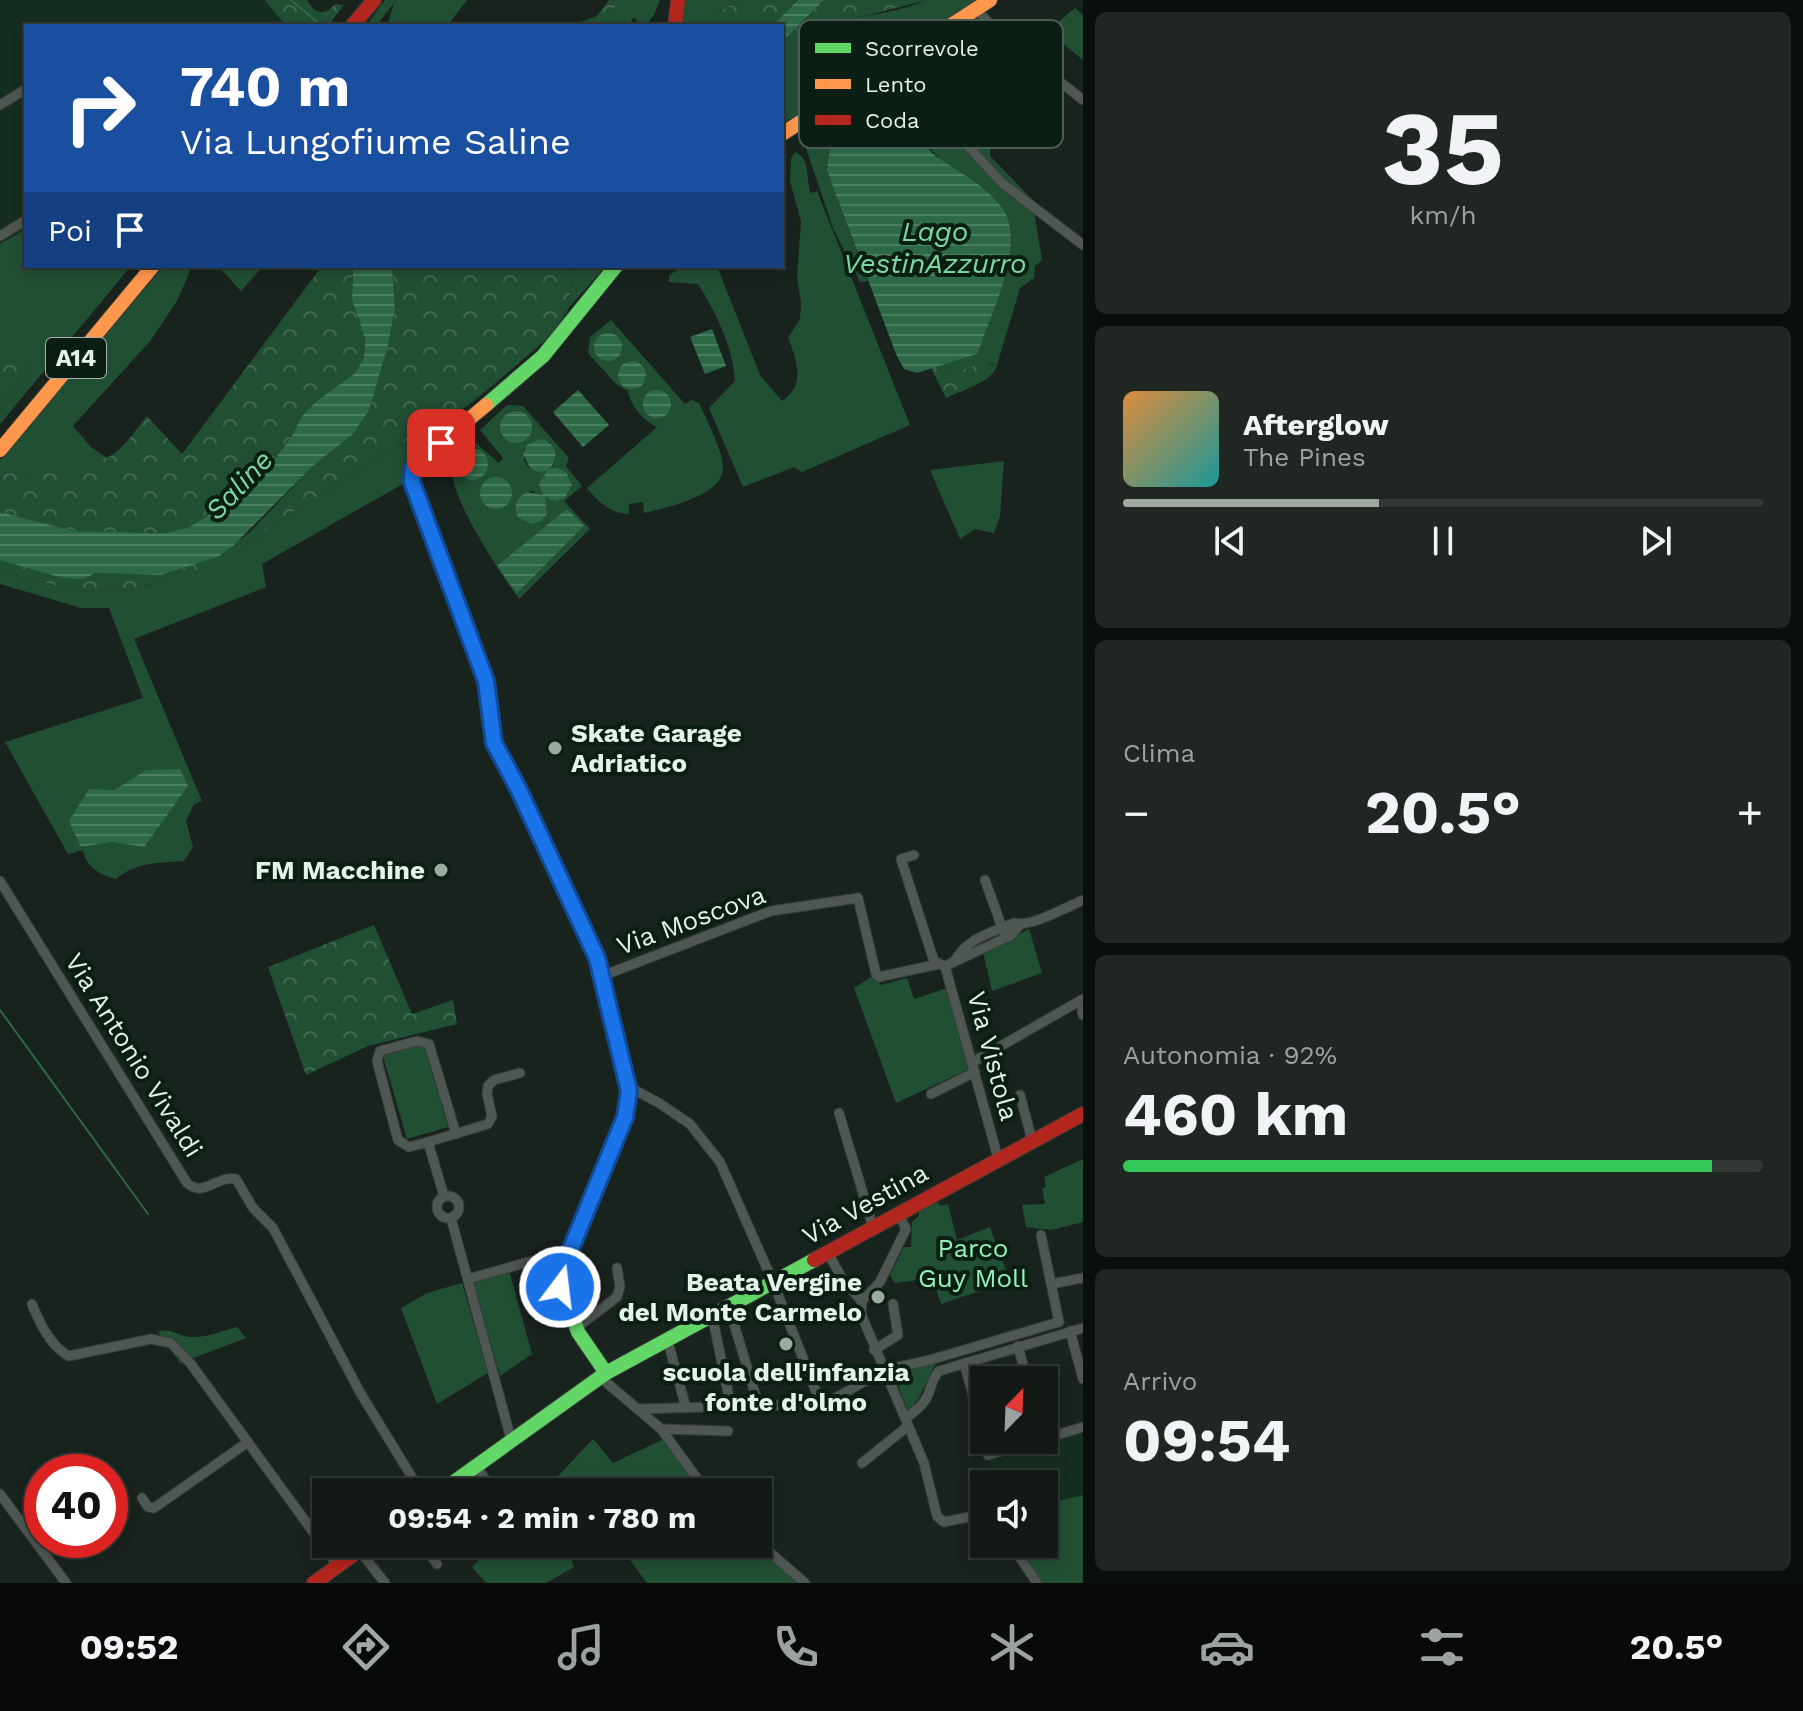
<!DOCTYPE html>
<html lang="it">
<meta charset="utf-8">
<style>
body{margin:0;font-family:"Work Sans",sans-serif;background:#202723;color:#f1f3f6;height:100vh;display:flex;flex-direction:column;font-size:30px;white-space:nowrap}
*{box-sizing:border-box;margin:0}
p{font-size:26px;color:#9da1a1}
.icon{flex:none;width:44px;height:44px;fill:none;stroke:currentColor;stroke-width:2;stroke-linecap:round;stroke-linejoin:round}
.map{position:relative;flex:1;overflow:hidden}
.details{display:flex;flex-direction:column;gap:12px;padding:12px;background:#0a0e0c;width:720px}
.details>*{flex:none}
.top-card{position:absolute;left:24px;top:24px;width:760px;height:244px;border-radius:0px;box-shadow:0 4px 12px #0003,0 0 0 2px #323835;background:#1a4fa0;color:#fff;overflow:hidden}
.needle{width:52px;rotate:23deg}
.buttons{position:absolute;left:970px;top:1366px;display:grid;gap:16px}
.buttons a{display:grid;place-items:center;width:88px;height:88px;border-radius:0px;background:#131a16;box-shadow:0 4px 12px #0003,0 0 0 2px #323835;font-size:40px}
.speed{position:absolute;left:24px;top:1454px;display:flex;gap:16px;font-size:40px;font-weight:700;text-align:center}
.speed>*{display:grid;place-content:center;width:104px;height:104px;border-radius:50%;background:#131a16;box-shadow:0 4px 12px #0003,0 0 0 2px #323835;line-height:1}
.speed .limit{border:12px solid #d22;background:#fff;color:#111}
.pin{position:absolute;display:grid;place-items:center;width:68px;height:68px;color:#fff;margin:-34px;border-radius:16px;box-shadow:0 4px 12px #0006}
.me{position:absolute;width:88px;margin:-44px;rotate:15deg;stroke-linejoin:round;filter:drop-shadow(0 0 6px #0008)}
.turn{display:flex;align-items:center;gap:28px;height:168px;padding:0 24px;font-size:36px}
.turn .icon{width:104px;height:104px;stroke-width:2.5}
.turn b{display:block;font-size:56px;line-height:68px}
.then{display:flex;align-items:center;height:76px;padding:0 24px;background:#0003;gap:16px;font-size:30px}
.big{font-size:60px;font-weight:700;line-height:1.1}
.details .card{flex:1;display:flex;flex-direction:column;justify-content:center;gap:12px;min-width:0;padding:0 28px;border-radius:12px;background:#202723}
.details .dial{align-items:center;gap:0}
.dial b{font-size:104px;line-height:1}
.song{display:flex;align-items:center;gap:24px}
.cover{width:96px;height:96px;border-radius:12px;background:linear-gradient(135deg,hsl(30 70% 55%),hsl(180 70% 35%))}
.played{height:8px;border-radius:4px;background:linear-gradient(90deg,#9ea9a2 40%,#323835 40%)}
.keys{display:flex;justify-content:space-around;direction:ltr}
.heat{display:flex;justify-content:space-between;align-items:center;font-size:44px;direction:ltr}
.charge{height:12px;border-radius:6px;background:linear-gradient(90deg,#34c759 92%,#323835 0)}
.trip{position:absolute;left:312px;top:1478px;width:460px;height:80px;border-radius:0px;background:#131a16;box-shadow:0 4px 12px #0003,0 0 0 2px #323835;font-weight:700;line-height:80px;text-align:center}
.dock{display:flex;height:128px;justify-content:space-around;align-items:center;background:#080a09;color:#9da1a1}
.dock .icon{width:56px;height:56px}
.dock .active{color:#9ea9a2}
.dock b{font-size:36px;color:#f1f3f6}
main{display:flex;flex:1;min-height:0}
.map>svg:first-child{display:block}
.built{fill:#162e20}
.green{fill:#214f34;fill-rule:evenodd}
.forest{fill:url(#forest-crowns)}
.water{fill:url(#water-rules)}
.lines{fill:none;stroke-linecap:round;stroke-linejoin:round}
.stream{stroke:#2d6947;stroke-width:2}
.street-casing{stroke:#363d38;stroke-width:11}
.fast-casing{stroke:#363d38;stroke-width:16}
.slow-casing{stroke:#363d38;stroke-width:16}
.jam-casing{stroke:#363d38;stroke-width:16}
.street{stroke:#4f5752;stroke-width:9}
.fast{stroke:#63d668;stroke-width:14}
.slow{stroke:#ff974d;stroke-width:14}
.jam{stroke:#b3261e;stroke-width:14}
.route-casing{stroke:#114b97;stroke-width:20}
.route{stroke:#1a73e8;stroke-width:14}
.poi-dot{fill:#9ea9a2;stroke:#0b1e13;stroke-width:3}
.labels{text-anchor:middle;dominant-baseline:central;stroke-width:8;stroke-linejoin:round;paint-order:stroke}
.shield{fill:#0b1e13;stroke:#a4b2a9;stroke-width:2}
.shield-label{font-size:24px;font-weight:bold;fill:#e5f1e9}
.poi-label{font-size:26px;font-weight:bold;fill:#e5f1e9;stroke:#0b1e13;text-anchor:end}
.street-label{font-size:26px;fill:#e5f1e9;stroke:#0b1e13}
.park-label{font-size:26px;fill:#95f1b8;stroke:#0b1e13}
.water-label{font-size:28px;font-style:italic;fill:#7cd8a0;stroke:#0b1e13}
.key{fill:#0b1e13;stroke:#4c5d53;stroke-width:2}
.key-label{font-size:22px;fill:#e5f1e9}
</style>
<main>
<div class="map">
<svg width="1083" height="1583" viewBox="0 0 1083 1583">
<defs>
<pattern id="forest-crowns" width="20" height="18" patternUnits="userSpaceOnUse" patternTransform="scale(2)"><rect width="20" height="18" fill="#214f34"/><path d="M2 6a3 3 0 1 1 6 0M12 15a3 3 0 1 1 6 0" fill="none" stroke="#416951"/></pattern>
<pattern id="water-rules" width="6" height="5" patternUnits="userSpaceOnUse" patternTransform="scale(2)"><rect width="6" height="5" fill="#2d6947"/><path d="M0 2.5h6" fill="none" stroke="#4b7f62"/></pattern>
</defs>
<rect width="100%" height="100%" fill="#19231d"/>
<g class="built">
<path d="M0 0H265L286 26H26V229L0 244Z"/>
<path d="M1083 1429V1495L1044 1504V1484H995L988 1458Z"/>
</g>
<g class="green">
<path d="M385 0H467L447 26H387L394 3 376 26H366Z"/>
<path d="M614 0H660L654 15 645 26H641L634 17 628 26H608L614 13Z"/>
<path d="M686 0H738L700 26H682Z"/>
<path d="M927 0H978L972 4 1030 59 997 108 991 129 990 156 1032 199 1042 260 1035 266 1034 278 1020 288 997 365 991 363 942 375 938 366 977 354 942 161 920 139 827 171 868 281 860 282 833 228 805 145 790 119 782 124V51C824 12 879 21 927 0Z"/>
<path d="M1075 8 1083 15V60L1048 31Z"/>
<path d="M795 152C812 159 805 179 811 193L817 191 910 425 802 472 794 467 743 487 709 408 735 381C733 346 716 313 698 284L669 282V275L684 266H717L760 375 782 401C806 386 797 360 788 338L800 319 801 302 797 278 801 221 790 181 791 159Z"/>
<path d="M26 229V266H131L0 424V403L22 384 31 366 9 358 0 360V244Z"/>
<path d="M164 266H192L177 301 151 340 73 426 91 447 107 458C92 461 78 468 64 470 42 474 22 474 0 472V460Z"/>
<path d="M218 266H263L241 291Z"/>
<path d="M575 266H606L570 306 555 332 568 305Z"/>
<path d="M611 320 685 404 692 400 699 403C706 419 724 453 723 469 722 496 665 508 644 513L643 502 629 504V514C611 514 598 501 587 488L657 427C644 421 630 405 628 391L616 384 588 353 590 337ZM627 361 641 363 647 376 643 384 625 387 619 380 618 371Z"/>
<path d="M485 392C454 418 409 441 403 484L262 564 266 587 134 639 202 801 194 804 186 821 193 847 184 861C158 863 136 862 116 879 100 875 86 867 83 850L68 854 5 742 143 698 109 608H81L0 584V571L79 592 128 589 164 582 237 552 273 524ZM146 770 144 847 112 842 82 847 114 790Z"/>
<path d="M507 405 523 406 569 458 566 466 582 486 564 501 590 529 519 599C501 574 443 489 452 459 455 448 466 444 476 443L499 463 503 458 480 430ZM517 410 529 437 515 443 502 436 500 426 507 413ZM550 442 556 456 553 466 544 471 529 468 524 460V449ZM473 447 478 448 481 477 472 480 457 468 460 453ZM532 491 545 499 547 514 516 502 523 494ZM567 509 583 527 517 592Z"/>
<path d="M1004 461 1000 516 994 533 975 529 960 539 930 470Z"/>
<path d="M1029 929 1042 973 992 991 983 952Z"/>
<path d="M873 976 881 985 907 978 914 999 947 988 969 1069 896 1103 854 988Z"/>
<path d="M423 1042 448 1127 407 1139 382 1053Z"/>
<path d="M1083 1159V1222L1051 1230 1026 1227 1022 1205 1045 1204 1042 1188 1046 1187 1044 1177Z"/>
<path d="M935 1202 942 1206 948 1204 957 1240 990 1227 1010 1281 941 1304 932 1278 895 1283 890 1275 904 1247H911L912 1222 919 1216V1209Z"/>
<path d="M509 1270 532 1354 500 1376 473 1281Z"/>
<path d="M462 1283 488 1373 437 1404 401 1308 427 1293Z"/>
<path d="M237 1327 246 1338 180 1363 158 1332C171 1327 178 1336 190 1337 206 1338 222 1331 237 1327Z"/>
<path d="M937 1362C926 1379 923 1397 908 1411L893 1373Z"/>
<path d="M593 1439 613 1463 664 1439 703 1492H543Z"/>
<path d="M1083 1495V1583H1039L1013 1544H1044V1504Z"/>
<path d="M494 1544H565L574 1567 546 1583H486L472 1567Z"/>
<path d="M618 1544H753L799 1583H647Z"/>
</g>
<g class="forest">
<path d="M265 0H307C316 15 324 16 335 4L344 5 328 26H286Z"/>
<path d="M609 0H614V13L608 26H570L597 16Z"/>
<path d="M738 0H798L772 26H700Z"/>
<path d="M824 0H927L814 29 782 51V42Z"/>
<path d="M322 266H353L352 300 365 338 364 358 354 374 301 417 292 436 266 471 243 494 189 527 164 533 75 531 0 512V472C37 475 51 473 85 462 96 459 106 460 115 453 127 444 137 428 147 416L182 454Z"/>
<path d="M392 266H575L568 305 555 332 485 392 273 524 237 552 211 566 164 582 128 589 79 592 0 571V560L84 579 95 573 161 575 218 557 250 532 313 466 353 434 388 345 395 309Z"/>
<path d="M20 353 24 361 31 366 22 384 0 403V360Z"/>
<path d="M985 363 997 365C992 383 962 390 946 398L931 368 938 366 943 375Z"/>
<path d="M374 925 412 1014 453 1000 457 1024 368 1046 306 1075 268 967Z"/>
</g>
<g class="water">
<path d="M798 0H824L782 42V26H772Z"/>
<path d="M893 133 913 134C923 141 929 152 940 159 962 174 986 186 1002 208 1028 242 989 319 977 354L917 373 904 369 896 354 827 171C828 165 828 157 830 151 837 131 875 135 893 133Z"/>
<path d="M353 266H392L395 309 388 345 369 410 353 434 313 466 234 545 218 557 161 575 95 573 84 579 63 578 0 560V512L75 531 164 533 189 527 243 494 266 471 292 436 301 417 318 400 354 374 364 358 365 338 352 300Z"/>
<path d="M712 329 726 366 705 374 690 337Z"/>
<circle cx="608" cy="347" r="14"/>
<circle cx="632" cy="375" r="14"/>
<circle cx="657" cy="404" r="14"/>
<path d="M578 390 609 425 583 447 553 412Z"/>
<circle cx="516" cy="427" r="16"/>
<path d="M541 439C557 443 560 458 549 469L557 468 566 472 572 485 565 498 555 501 545 497 547 514 541 521 531 524 518 517C513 506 516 497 527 492L543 495 539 484 547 471 539 472 530 468 523 454 527 445Z"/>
<circle cx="472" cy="464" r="16"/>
<circle cx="496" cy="493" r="16"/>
<path d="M567 509 584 526 517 593 497 566Z"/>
<path d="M180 769 188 786 144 847 112 842 81 847 69 821 89 789 114 790 146 770Z"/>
</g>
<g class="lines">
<g class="stream">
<path d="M291 0 322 26"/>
<path d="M0 1010 148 1214"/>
</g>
<defs>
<g id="street">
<path d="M976 9 999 34 1083 100"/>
<path d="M902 57 928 103 1002 183 1083 245"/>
<path d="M0 105 26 89"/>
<path d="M0 236 26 220"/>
<path d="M914 855 901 859 934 961 942 965"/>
<path d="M985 880 1004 933"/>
<path d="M0 881 187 1183C204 1198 217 1175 236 1179L253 1208 273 1228 361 1394 421 1492"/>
<path d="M954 962C968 937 989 934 1014 923 1029 928 1067 907 1083 900"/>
<path d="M602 976 771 911 858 898 876 974 879 977 939 964"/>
<path d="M1082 1010 1083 1015"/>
<path d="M973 1062 1083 999"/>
<path d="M629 1087 659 1103 690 1124 720 1162 773 1282 821 1404"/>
<path d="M931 1094 975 1072"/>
<path d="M1020 1095 1032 1140"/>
<path d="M839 1113 873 1227"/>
<path d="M428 1142 488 1124 492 1116 487 1094 488 1086 494 1080 520 1073"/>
<path d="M998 1158 945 966 1010 936 1020 925"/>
<circle cx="448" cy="1207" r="11"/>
<path d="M444 1196 428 1142 409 1147 398 1140 377 1061 380 1051 417 1041 429 1044 456 1134"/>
<path d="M898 1213 906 1229 880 1282 862 1301 861 1314 924 1463 937 1516 944 1522 984 1514"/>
<path d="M451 1218 511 1439"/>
<path d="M828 1253 844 1282 862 1301"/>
<path d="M468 1279 571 1250"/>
<path d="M1051 1284 1083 1278"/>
<path d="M32 1304C39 1322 51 1347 69 1356L151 1339 171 1343 191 1364 338 1566"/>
<path d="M729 1307 756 1397"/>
<path d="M712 1315 731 1407"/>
<path d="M576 1328 617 1297 620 1287 617 1268"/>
<path d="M1070 1331 1083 1379"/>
<path d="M667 1338 686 1408"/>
<path d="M1018 1346 1027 1380"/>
<path d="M874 1350 898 1335 893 1304"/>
<path d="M964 1363 984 1435"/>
<path d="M600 1377 661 1429 707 1492"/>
<path d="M637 1409 821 1404 832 1400 884 1370 930 1360 1059 1322 1041 1235"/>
<path d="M906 1418C914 1412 924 1405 928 1395 932 1385 932 1379 939 1371L1083 1328"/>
<path d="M661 1429 728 1431"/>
<path d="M1044 1439 1083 1427"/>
<path d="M988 1455 1039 1440"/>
<path d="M862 1463 908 1426"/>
<path d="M476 1466 494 1492"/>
<path d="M0 1494 66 1583"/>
<path d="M142 1498 148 1507 154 1508 248 1442"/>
<path d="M758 1542 805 1583"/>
<path d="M423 1544 437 1564"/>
<path d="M1011 1544 1037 1583"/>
<path d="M359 1550 385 1583"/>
</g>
<g id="fast">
<path d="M486 405 543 356 616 266"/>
<path d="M568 894 595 951 628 1083 629 1100 625 1117 559 1280 578 1332 606 1373"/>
<path d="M440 1492 606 1373 814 1260"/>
</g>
<g id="slow">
<path d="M782 134 990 0"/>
<path d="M486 405 417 463 411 477 486 681 496 748 518 788 568 894"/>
<path d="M0 450 153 266"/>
</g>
<g id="jam">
<path d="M352 26 374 0"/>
<path d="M675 26 678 0"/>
<path d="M814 1260 1083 1114"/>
<path d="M314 1583 368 1544"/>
</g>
</defs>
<use href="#street" class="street-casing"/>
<use href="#fast" class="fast-casing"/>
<use href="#slow" class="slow-casing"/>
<use href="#jam" class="jam-casing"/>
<use href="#street" class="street"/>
<use href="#fast" class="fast"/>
<use href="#slow" class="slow"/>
<use href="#jam" class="jam"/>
</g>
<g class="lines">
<defs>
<path id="route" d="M441 443 413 468 412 482 486 681 494 743 518 788 597 958 629 1091 625 1117 563 1268 560 1287"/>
</defs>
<use href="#route" class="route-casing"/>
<use href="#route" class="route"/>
</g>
<g class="poi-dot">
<circle cx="555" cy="748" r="8"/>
<circle cx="441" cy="870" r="8"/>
<circle cx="878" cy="1297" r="8"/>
<circle cx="786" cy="1344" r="8"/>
</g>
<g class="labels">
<rect class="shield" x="46" y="338" width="60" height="40" rx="6"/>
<g class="shield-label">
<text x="76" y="358">A14</text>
</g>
<g class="poi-label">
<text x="571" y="733" text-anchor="start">Skate Garage<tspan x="571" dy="30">Adriatico</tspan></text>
<text x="425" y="870">FM Macchine</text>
<text x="862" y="1282">Beata Vergine<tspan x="862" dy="30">del Monte Carmelo</tspan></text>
<text x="786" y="1372" text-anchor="middle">scuola dell'infanzia<tspan x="786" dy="30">fonte d'olmo</tspan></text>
</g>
<g class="street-label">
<text transform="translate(691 920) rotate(-20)">Via Moscova</text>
<text transform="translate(134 1055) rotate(58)">Via Antonio Vivaldi</text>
<text transform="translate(993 1056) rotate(75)">Via Vistola</text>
<text transform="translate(865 1204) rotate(-29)">Via Vestina</text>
</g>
<g class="park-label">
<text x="973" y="1248">Parco<tspan x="973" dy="30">Guy Moll</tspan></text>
</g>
<g class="water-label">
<text x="935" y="231">Lago<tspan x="935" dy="32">VestinAzzurro</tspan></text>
<text transform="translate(239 485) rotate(-47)">Saline</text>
</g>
</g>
<rect x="799" y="20" width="264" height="128" rx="12" class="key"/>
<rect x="815" y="43" width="36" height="10" fill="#63d668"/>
<rect x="815" y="79" width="36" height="10" fill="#ff974d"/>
<rect x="815" y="115" width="36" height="10" fill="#b3261e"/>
<g class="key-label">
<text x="865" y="56">Scorrevole</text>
<text x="865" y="92">Lento</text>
<text x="865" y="128">Coda</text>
</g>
</svg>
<div class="buttons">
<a><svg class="needle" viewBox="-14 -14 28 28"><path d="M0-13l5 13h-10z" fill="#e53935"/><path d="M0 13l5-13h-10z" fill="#9da1a1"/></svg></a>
<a><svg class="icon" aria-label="sound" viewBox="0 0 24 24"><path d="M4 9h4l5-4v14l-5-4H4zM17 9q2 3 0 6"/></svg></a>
</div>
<div class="speed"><div class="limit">40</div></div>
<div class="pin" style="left:441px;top:443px;background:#d93025"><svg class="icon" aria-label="arrive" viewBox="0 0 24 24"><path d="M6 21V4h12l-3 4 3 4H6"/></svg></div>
<svg class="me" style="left:560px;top:1287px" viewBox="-20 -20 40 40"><circle r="17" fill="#1a73e8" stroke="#fff" stroke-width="3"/><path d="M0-11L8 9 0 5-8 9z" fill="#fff"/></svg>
<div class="trip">09:54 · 2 min · 780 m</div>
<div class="top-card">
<div class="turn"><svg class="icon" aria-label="right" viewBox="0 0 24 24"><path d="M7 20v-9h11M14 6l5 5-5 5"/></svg><div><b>740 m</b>Via Lungofiume Saline</div></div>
<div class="then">Poi<svg class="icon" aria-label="arrive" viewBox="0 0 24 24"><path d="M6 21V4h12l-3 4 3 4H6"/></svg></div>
</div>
</div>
<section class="details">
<div class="card dial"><b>35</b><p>km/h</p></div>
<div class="card">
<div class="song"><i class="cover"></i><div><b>Afterglow</b><p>The Pines</p></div></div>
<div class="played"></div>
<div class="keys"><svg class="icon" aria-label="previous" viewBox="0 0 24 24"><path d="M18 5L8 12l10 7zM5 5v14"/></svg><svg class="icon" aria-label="pause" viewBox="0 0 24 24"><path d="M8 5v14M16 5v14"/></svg><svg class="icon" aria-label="next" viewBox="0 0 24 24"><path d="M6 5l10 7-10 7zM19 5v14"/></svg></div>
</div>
<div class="card"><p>Clima</p>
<div class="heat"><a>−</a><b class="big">20.5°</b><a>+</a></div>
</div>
<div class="card"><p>Autonomia · 92%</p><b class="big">460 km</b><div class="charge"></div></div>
<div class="card"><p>Arrivo</p><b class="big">09:54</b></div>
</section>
</main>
<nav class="dock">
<b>09:52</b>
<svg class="icon active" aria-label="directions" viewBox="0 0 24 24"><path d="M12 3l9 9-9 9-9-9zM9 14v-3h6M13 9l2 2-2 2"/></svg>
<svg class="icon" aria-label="music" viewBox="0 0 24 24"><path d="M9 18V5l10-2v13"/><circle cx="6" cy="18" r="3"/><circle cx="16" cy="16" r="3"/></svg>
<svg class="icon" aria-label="phone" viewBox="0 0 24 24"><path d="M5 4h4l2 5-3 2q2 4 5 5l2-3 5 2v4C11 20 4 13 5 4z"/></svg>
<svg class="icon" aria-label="climate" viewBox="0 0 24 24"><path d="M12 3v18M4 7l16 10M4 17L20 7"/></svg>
<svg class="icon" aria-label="car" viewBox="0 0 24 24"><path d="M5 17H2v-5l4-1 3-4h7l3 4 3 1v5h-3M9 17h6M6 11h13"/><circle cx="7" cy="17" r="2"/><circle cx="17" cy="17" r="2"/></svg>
<svg class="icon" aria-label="filters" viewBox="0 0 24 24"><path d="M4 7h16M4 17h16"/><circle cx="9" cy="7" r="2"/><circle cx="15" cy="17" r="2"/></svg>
<b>20.5°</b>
</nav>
